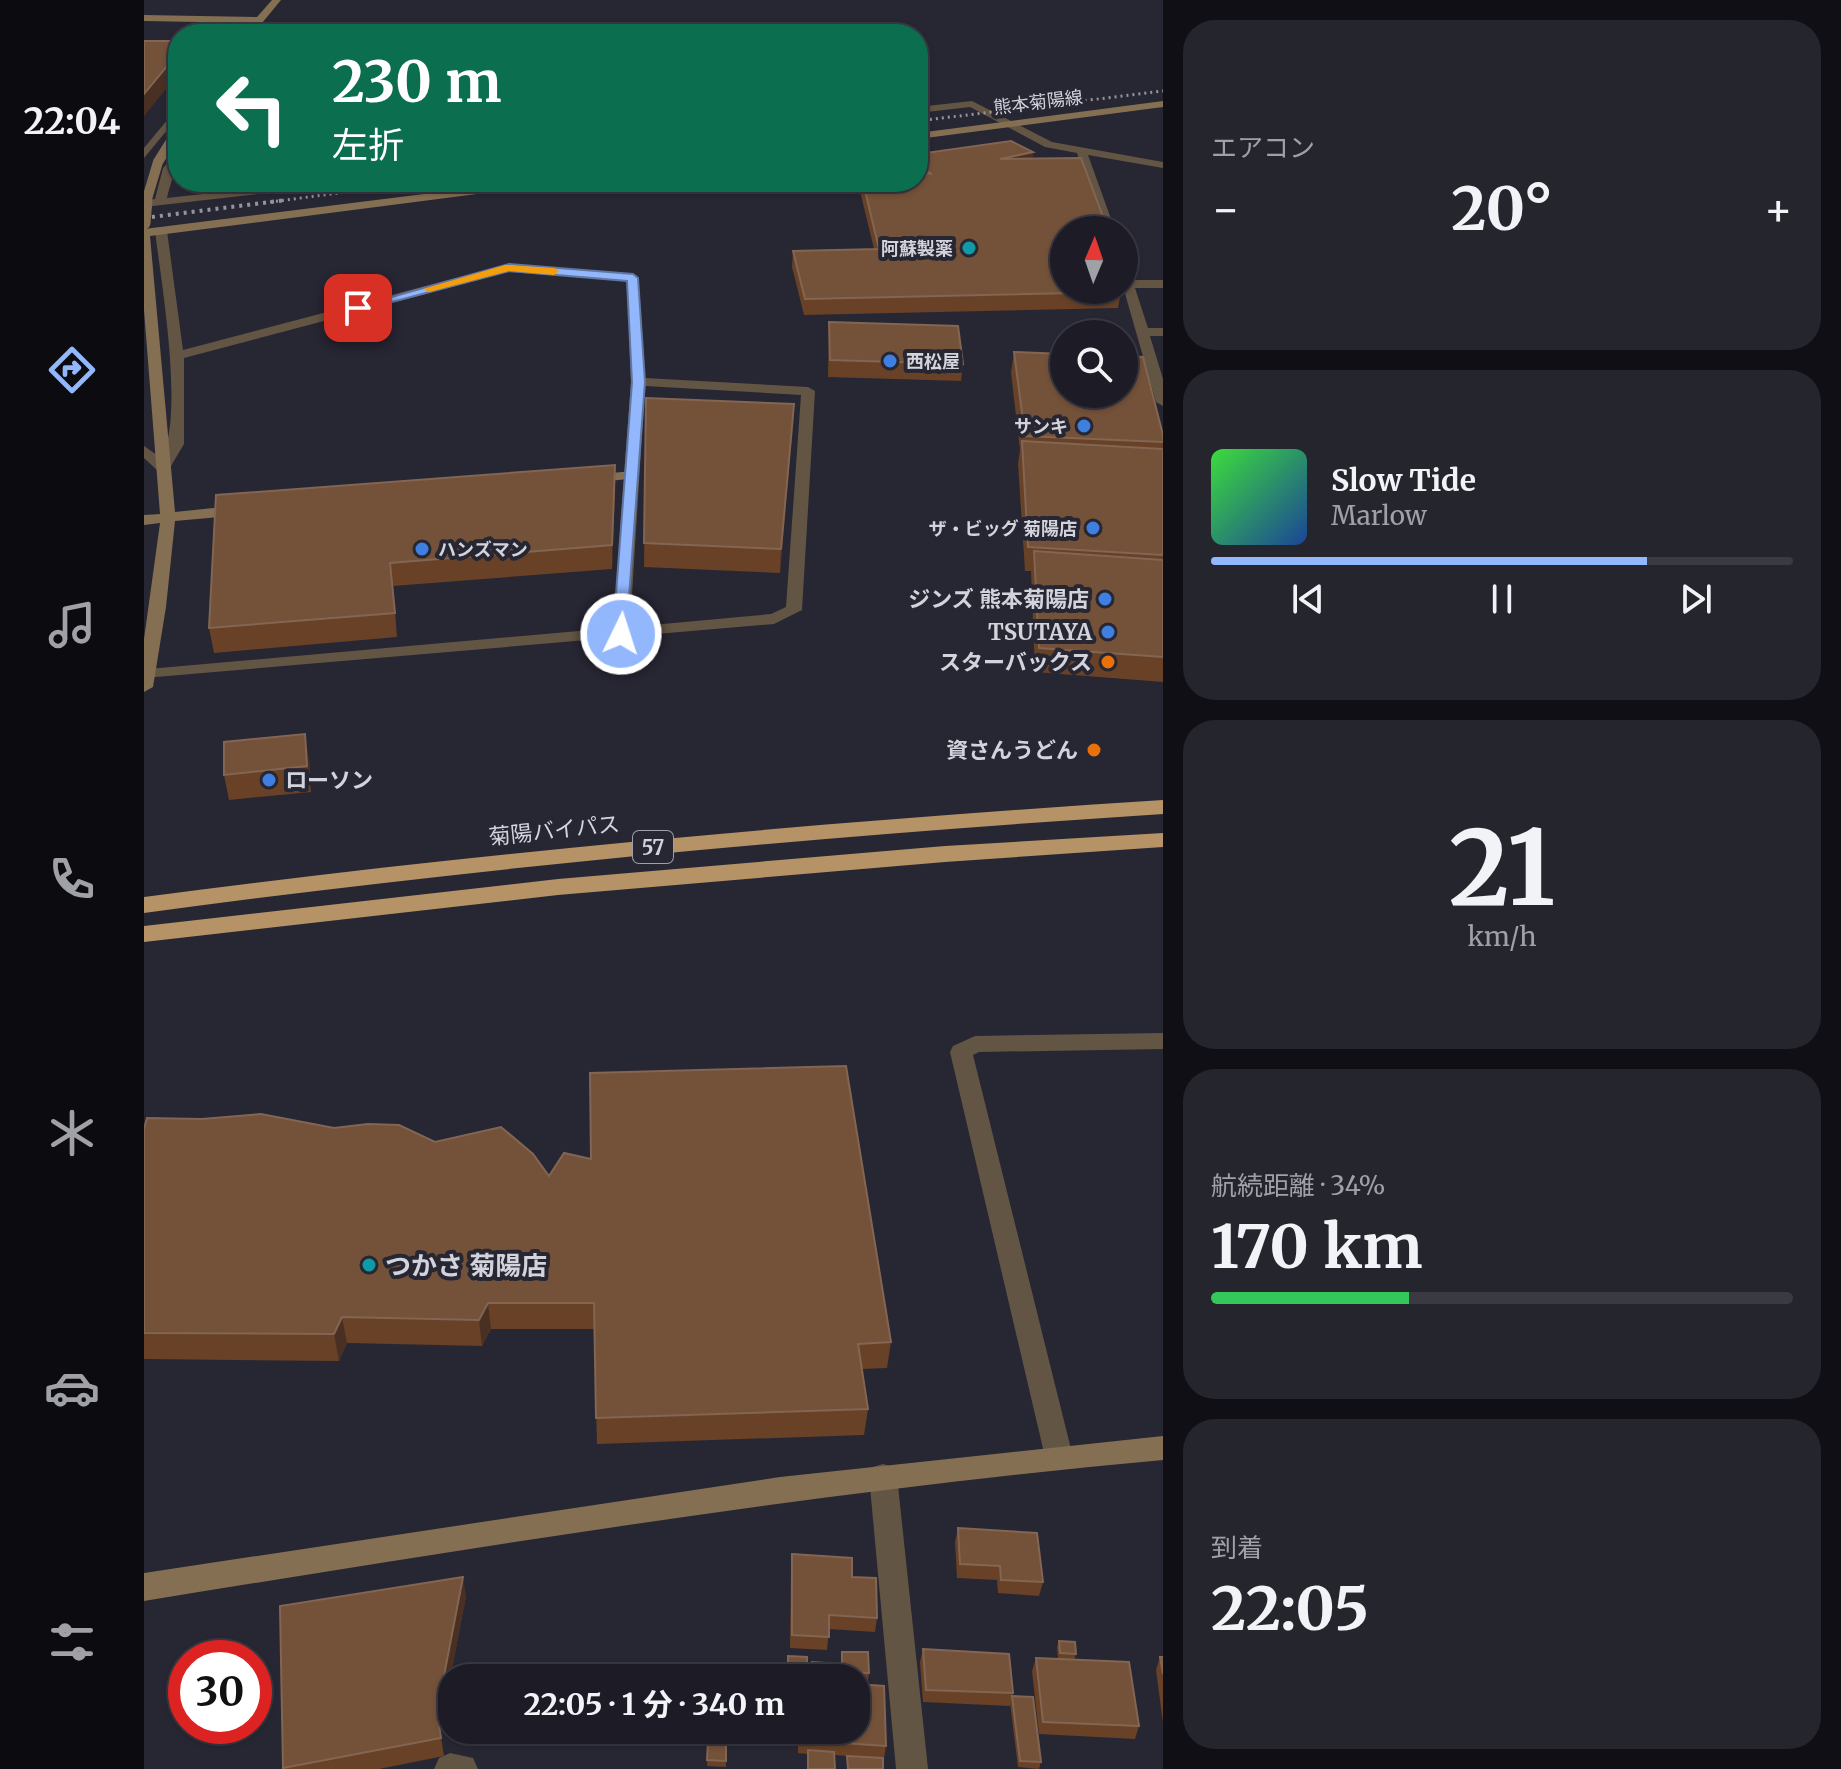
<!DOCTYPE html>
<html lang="ja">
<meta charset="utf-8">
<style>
body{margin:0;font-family:Merriweather,"Noto Sans JP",serif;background:#25252e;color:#f1f3f6;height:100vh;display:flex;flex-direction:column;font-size:30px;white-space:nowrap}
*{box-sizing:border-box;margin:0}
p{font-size:26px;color:#a0a1a7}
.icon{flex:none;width:44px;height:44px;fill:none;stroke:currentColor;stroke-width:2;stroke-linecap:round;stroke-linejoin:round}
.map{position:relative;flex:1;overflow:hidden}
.panel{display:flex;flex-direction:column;gap:20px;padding:20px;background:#100f15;width:678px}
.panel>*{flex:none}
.guide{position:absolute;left:24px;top:24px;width:760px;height:168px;border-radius:32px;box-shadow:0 2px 6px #0004,0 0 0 2px #3b3a43;background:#0b6e4f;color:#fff;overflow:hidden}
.needle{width:52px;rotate:2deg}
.fabs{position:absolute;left:906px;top:216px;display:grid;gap:16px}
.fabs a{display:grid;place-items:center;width:88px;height:88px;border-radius:50%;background:#1d1c26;box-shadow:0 2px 6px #0004,0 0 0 2px #3b3a43;font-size:40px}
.speed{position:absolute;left:24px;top:1640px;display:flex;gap:16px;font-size:40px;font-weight:700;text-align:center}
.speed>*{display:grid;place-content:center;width:104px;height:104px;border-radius:50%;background:#1d1c26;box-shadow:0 2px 6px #0004,0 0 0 2px #3b3a43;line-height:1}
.speed .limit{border:12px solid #d22;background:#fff;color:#111}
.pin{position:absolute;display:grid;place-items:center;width:68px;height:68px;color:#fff;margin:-34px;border-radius:16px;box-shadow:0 4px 12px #0006}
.me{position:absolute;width:88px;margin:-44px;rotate:4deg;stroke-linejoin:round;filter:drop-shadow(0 0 6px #0008)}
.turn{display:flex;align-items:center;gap:28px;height:168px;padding:0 32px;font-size:36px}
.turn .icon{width:104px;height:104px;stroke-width:2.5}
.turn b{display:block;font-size:56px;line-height:68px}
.big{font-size:60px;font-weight:700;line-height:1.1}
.panel .card{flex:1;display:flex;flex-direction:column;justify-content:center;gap:12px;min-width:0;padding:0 28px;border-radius:32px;background:#25252e}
.panel .dial{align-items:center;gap:0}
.dial b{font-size:104px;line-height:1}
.song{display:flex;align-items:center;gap:24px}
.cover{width:96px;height:96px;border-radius:12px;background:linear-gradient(135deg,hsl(120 70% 55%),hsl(220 70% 35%))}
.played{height:8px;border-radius:4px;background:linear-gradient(90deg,#93b7fd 75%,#3b3a43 75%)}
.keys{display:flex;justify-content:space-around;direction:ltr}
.heat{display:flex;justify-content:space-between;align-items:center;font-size:44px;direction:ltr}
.charge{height:12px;border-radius:6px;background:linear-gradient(90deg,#34c759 34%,#3b3a43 0)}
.trip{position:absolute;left:294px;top:1664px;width:432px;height:80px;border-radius:32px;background:#1d1c26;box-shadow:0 2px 6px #0004,0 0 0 2px #3b3a43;font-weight:700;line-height:80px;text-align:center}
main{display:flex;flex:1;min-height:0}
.dock{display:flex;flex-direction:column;width:144px;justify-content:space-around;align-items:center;background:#0c0b0f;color:#a0a1a7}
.dock .icon{width:56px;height:56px}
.dock .active{color:#93b7fd}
.dock b{font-size:36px;color:#f1f3f6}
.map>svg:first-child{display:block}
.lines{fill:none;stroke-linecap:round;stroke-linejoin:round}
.street{fill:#635544;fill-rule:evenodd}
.secondary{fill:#846f52;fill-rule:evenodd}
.highway{fill:#b59366;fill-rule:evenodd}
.rail-far1{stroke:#94949e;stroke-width:3;stroke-dasharray:2 4;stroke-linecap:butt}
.rail{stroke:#94949e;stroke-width:4;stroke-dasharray:3 5;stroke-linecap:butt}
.secondary-bridge-far1{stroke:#846f52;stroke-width:10}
.secondary-bridge{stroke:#846f52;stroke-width:13}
.wall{fill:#684126}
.shaded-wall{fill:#493023}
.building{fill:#745139;stroke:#826553;stroke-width:2}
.route{fill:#93b7fd;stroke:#6077a4;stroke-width:2}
.slow{fill:#f59e0b}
.culture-dot{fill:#0f9aa8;stroke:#272633;stroke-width:3}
.shop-dot{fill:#3f7fe0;stroke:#272633;stroke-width:3}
.food-dot{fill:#e8710a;stroke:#272633;stroke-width:3}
.labels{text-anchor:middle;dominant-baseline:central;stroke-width:8;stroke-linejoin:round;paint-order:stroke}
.far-street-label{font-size:18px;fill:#d3d3dc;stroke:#272633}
.far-poi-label{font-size:18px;font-weight:bold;fill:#d3d3dc;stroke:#272633;text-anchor:end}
.shield{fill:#272633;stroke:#9f9fa9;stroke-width:2}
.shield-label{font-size:20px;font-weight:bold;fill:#d3d3dc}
.poi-label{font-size:22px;font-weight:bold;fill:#d3d3dc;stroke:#272633;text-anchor:end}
.street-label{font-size:22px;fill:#d3d3dc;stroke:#272633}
.near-poi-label{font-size:26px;font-weight:bold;fill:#d3d3dc;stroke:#272633;text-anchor:start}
</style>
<main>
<nav class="dock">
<b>22:04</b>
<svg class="icon active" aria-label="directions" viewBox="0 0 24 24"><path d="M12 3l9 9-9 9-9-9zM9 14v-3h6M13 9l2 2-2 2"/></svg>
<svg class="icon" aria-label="music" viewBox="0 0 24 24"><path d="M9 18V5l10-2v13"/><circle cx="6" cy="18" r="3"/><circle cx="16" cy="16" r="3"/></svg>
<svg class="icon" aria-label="phone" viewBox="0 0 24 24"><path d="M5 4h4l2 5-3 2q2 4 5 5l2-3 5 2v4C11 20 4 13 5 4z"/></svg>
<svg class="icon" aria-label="climate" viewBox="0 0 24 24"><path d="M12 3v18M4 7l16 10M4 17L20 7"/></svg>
<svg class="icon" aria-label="car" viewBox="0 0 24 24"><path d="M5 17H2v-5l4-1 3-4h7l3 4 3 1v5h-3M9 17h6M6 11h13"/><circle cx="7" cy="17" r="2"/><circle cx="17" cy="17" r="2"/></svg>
<svg class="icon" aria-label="filters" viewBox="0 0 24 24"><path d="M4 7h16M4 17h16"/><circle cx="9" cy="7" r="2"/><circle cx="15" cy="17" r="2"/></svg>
</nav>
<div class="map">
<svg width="1019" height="1769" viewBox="0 0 1019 1769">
<rect width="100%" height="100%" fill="#272633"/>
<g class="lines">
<g class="street">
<path d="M828 101 908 142 1019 162V168L944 155 971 230H959L933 153 901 147 826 107 774 113V107Z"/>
<path d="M34 107V117L0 158V148Z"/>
<path d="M34 152C34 166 26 183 23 198L165 182H201L195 185 0 207V201L11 199 19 168Z"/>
<path d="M17 227 23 231 39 350 365 264 493 275 501 378 664 387 671 391 658 610 630 624 0 678V670L4 669 469 628 487 382 483 281 365 272 40 358V444L24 471H14L0 458V446L17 458C41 418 17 281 11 231ZM501 386 657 395 642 607 627 614 486 627Z"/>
<path d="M980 266 986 270 989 280H1019V288H991L1004 328H1019V336H1006L1019 379V406L1012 402 980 290Z"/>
<path d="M1019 1033V1049L835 1052 829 1055 929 1457 925 1466 915 1469 905 1466 901 1457 806 1052 809 1046 831 1036Z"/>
<path d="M739 1464 749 1467 753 1476 784 1769H752L725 1476 729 1467Z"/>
<path d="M306 1753 329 1758 334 1769H290L295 1758Z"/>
</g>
<g class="secondary">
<path d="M128 0H137L109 34H99L109 23 0 21V15L113 17Z"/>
<path d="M1019 101V107L774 139V133Z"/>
<path d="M377 182H410L404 185 6 236 31 512 98 505 106 510 98 515 31 521 22 607 9 687 0 692V639L16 523 0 525V515L16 514 0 310V229Z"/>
<path d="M489 471 494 472V478L445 483 438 479 445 475Z"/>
<path d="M1019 1436V1460C677 1491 339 1546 0 1601V1573L636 1477Z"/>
</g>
<g class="highway">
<path d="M1019 800V814C678 836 339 867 0 913V897C339 852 678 822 1019 800Z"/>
<path d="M1019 833V847L801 862 414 895 0 942V926L414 879 801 846Z"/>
</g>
<g class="rail-far1">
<path d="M774 121 1019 91"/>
<path d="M126 202 280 182"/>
</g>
<path class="rail" d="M0 218 142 200"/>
<path class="secondary-bridge-far1" d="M2 202 14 162 34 130"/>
<path class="secondary-bridge" d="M0 223 2 200"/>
</g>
<g class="wall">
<path d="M889 152 888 159 920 230 977 292 974 308 660 315 648 267 649 251 730 249 716 191 717 182H774V154Z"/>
<path d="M685 322 819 364 817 381 684 377Z"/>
<path d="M870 352 1019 435V682L891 672 887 571H881L874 464 876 450 867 373Z"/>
<path d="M502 398 650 404 636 573 500 567Z"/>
<path d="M471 488 468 569 249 586 253 637 70 653 65 628 72 495Z"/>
<path d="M165 759 167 792 85 800 80 775Z"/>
<path d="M190 1128 291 1142 405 1176 747 1342 743 1368 718 1369 724 1409 720 1435 453 1444 450 1329H347L338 1346 203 1343 195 1361 0 1359V1129Z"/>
<path d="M814 1528 899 1582 895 1596 854 1593 853 1580 813 1578 811 1542Z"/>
<path d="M648 1554 708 1577 733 1618 731 1632 685 1629 683 1650 646 1648 647 1568Z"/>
<path d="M322 1596 296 1731 300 1756 235 1769H140L136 1606Z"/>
<path d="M915 1641 932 1654 930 1660 995 1726 991 1739 895 1734 888 1671 892 1658 914 1659 913 1647Z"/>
<path d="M779 1649 869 1693 868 1696 897 1762 895 1769 874 1767 866 1703V1706L779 1702 776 1662Z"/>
<path d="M698 1652 725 1673 724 1680H712V1678L666 1677 668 1662 697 1664Z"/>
<path d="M644 1656 663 1671 662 1678 644 1677Z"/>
<path d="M1016 1657H1019V1723L1012 1670Z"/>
<path d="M413 1730H527V1738L413 1732Z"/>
<path d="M565 1730H651L650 1745 565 1739Z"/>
<path d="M654 1730H712L742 1746 740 1758H739V1769H703V1756L691 1755V1769H663L664 1754 654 1753Z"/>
<path d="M564 1741 582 1742V1767L563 1766Z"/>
</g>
<g class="shaded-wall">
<path d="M34 53V74L0 116V94Z"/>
<path d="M889 152 887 167 856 159Z"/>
<path d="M650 404 649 426 636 573 637 549Z"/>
<path d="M471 465V488L468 569V545Z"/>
<path d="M161 734 165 759 167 792 163 766Z"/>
<path d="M344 1303 347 1329 338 1346 335 1320Z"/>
<path d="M198 1317 203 1343 195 1361 190 1334Z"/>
<path d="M319 1577 322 1596 296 1731 300 1756 293 1712Z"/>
</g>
<g class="building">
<path d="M0 41H34V53L0 94Z"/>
<path d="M867 141 889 152 856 159 937 158 964 230H920V290H975L977 292 661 299 649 251 735 249 719 182H774V174H788L774 167V154Z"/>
<path d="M685 322 814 326 819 364 686 360Z"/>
<path d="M870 352 920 354V394H980V356L999 357 1019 435V442L881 436Z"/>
<path d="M502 398 650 404 637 549 500 543Z"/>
<path d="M878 441 1019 449V555L884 547Z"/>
<path d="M471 465 468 545 246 563 251 613 65 628 72 495Z"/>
<path d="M890 551 1019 560V657L895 648Z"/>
<path d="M161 734 163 766 80 775V742Z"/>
<path d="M702 1066 747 1342 714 1344 724 1409 452 1418 450 1303H344L335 1320 198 1317 190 1334 0 1333V1129L3 1118 58 1119 117 1114 190 1128 224 1124 255 1125 291 1142 357 1127 389 1154 405 1176 420 1153 447 1159 446 1073Z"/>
<path d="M814 1528 893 1533 899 1582 857 1580 856 1566 816 1564Z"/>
<path d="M648 1554 708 1558V1577L732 1578 733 1618 685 1615V1637L648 1635Z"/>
<path d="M319 1577 293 1712 297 1738 139 1768 136 1606Z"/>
<path d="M915 1641 931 1642 932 1654 916 1653Z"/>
<path d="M779 1649 865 1654 869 1693 782 1690Z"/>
<path d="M698 1652H724L725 1673 667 1671 668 1662 698 1664Z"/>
<path d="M644 1656 663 1657V1671L644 1670Z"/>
<path d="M1016 1657H1019V1674Z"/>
<path d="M892 1658 985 1662 995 1726 899 1722Z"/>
<path d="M328 1663 405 1668 404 1678H326Z"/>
<path d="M448 1667 530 1672V1678H448Z"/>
<path d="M567 1674 635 1678H567Z"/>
<path d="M416 1676 446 1678H416Z"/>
<path d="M712 1684 740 1686 742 1746 655 1740V1730H712Z"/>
<path d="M868 1696 889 1697 897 1762 876 1761Z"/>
<path d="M617 1730H651V1732Z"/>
<path d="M564 1741 582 1742V1761L563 1760Z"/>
<path d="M664 1750 690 1752 691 1769H664Z"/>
<path d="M703 1756 739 1758V1769H704Z"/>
</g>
<path class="route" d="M365 264 489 274 494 278 501 382 482 637 477 639 469 634 488 382 483 281 365 271 214 311 208 308Z"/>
<path class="slow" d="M361 265 410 268 415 271 410 275 365 271 285 292 279 289Z"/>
<g class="culture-dot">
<circle cx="825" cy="248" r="8"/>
<circle cx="225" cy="1265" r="8"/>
</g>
<g class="shop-dot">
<circle cx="746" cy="361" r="8"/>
<circle cx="940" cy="426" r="8"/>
<circle cx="949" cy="528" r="8"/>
<circle cx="278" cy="549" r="8"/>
<circle cx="961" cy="599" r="8"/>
<circle cx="964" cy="632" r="8"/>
<circle cx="125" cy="780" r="8"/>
</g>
<g class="food-dot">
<circle cx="964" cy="662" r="8"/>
<circle cx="950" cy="750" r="8"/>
</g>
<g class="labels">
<g class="far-street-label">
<text transform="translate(894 102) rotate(-7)">熊本菊陽線</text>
</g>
<g class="far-poi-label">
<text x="809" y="248">阿蘇製薬</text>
<text x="762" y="361" text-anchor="start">西松屋</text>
<text x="924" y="426">サンキ</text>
<text x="933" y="528">ザ・ビッグ 菊陽店</text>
<text x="294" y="549" text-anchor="start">ハンズマン</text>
</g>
<rect class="shield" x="489" y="831" width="40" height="32" rx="6"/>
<g class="shield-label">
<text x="509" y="847">57</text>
</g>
<g class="poi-label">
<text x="945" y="599">ジンズ 熊本菊陽店</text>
<text x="948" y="632">TSUTAYA</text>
<text x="948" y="662">スターバックス</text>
<text x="934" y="750">資さんうどん</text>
<text x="141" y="780" text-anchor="start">ローソン</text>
</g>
<g class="street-label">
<text transform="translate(410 830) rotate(-6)">菊陽バイパス</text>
</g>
<g class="near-poi-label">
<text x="241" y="1265">つかさ 菊陽店</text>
</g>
</g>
</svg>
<div class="fabs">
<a><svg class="needle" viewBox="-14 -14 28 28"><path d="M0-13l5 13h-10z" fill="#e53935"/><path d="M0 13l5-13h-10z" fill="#a0a1a7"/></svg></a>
<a><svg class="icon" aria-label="search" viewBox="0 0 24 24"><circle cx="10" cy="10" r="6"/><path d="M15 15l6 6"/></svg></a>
</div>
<div class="speed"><div class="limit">30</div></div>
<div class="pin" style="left:214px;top:308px;background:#d93025"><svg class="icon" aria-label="arrive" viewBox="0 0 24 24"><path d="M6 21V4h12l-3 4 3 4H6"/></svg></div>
<svg class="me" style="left:477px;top:634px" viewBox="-20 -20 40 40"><circle r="17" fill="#93b7fd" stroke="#fff" stroke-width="3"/><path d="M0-11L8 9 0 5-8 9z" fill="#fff"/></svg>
<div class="trip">22:05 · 1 分 · 340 m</div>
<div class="guide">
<div class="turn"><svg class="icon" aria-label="left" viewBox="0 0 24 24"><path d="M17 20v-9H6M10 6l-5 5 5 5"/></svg><div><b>230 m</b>左折</div></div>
</div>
</div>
<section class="panel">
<div class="card"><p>エアコン</p>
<div class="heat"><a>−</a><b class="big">20°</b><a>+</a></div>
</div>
<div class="card">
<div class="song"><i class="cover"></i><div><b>Slow Tide</b><p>Marlow</p></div></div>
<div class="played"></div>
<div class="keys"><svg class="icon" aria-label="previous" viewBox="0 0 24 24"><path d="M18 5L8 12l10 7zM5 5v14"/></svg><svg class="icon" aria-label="pause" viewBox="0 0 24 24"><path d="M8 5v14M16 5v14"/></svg><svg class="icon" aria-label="next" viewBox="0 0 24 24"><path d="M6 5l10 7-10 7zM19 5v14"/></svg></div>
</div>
<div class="card dial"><b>21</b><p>km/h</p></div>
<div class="card"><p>航続距離 · 34%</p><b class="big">170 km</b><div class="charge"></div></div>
<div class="card"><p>到着</p><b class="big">22:05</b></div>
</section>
</main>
